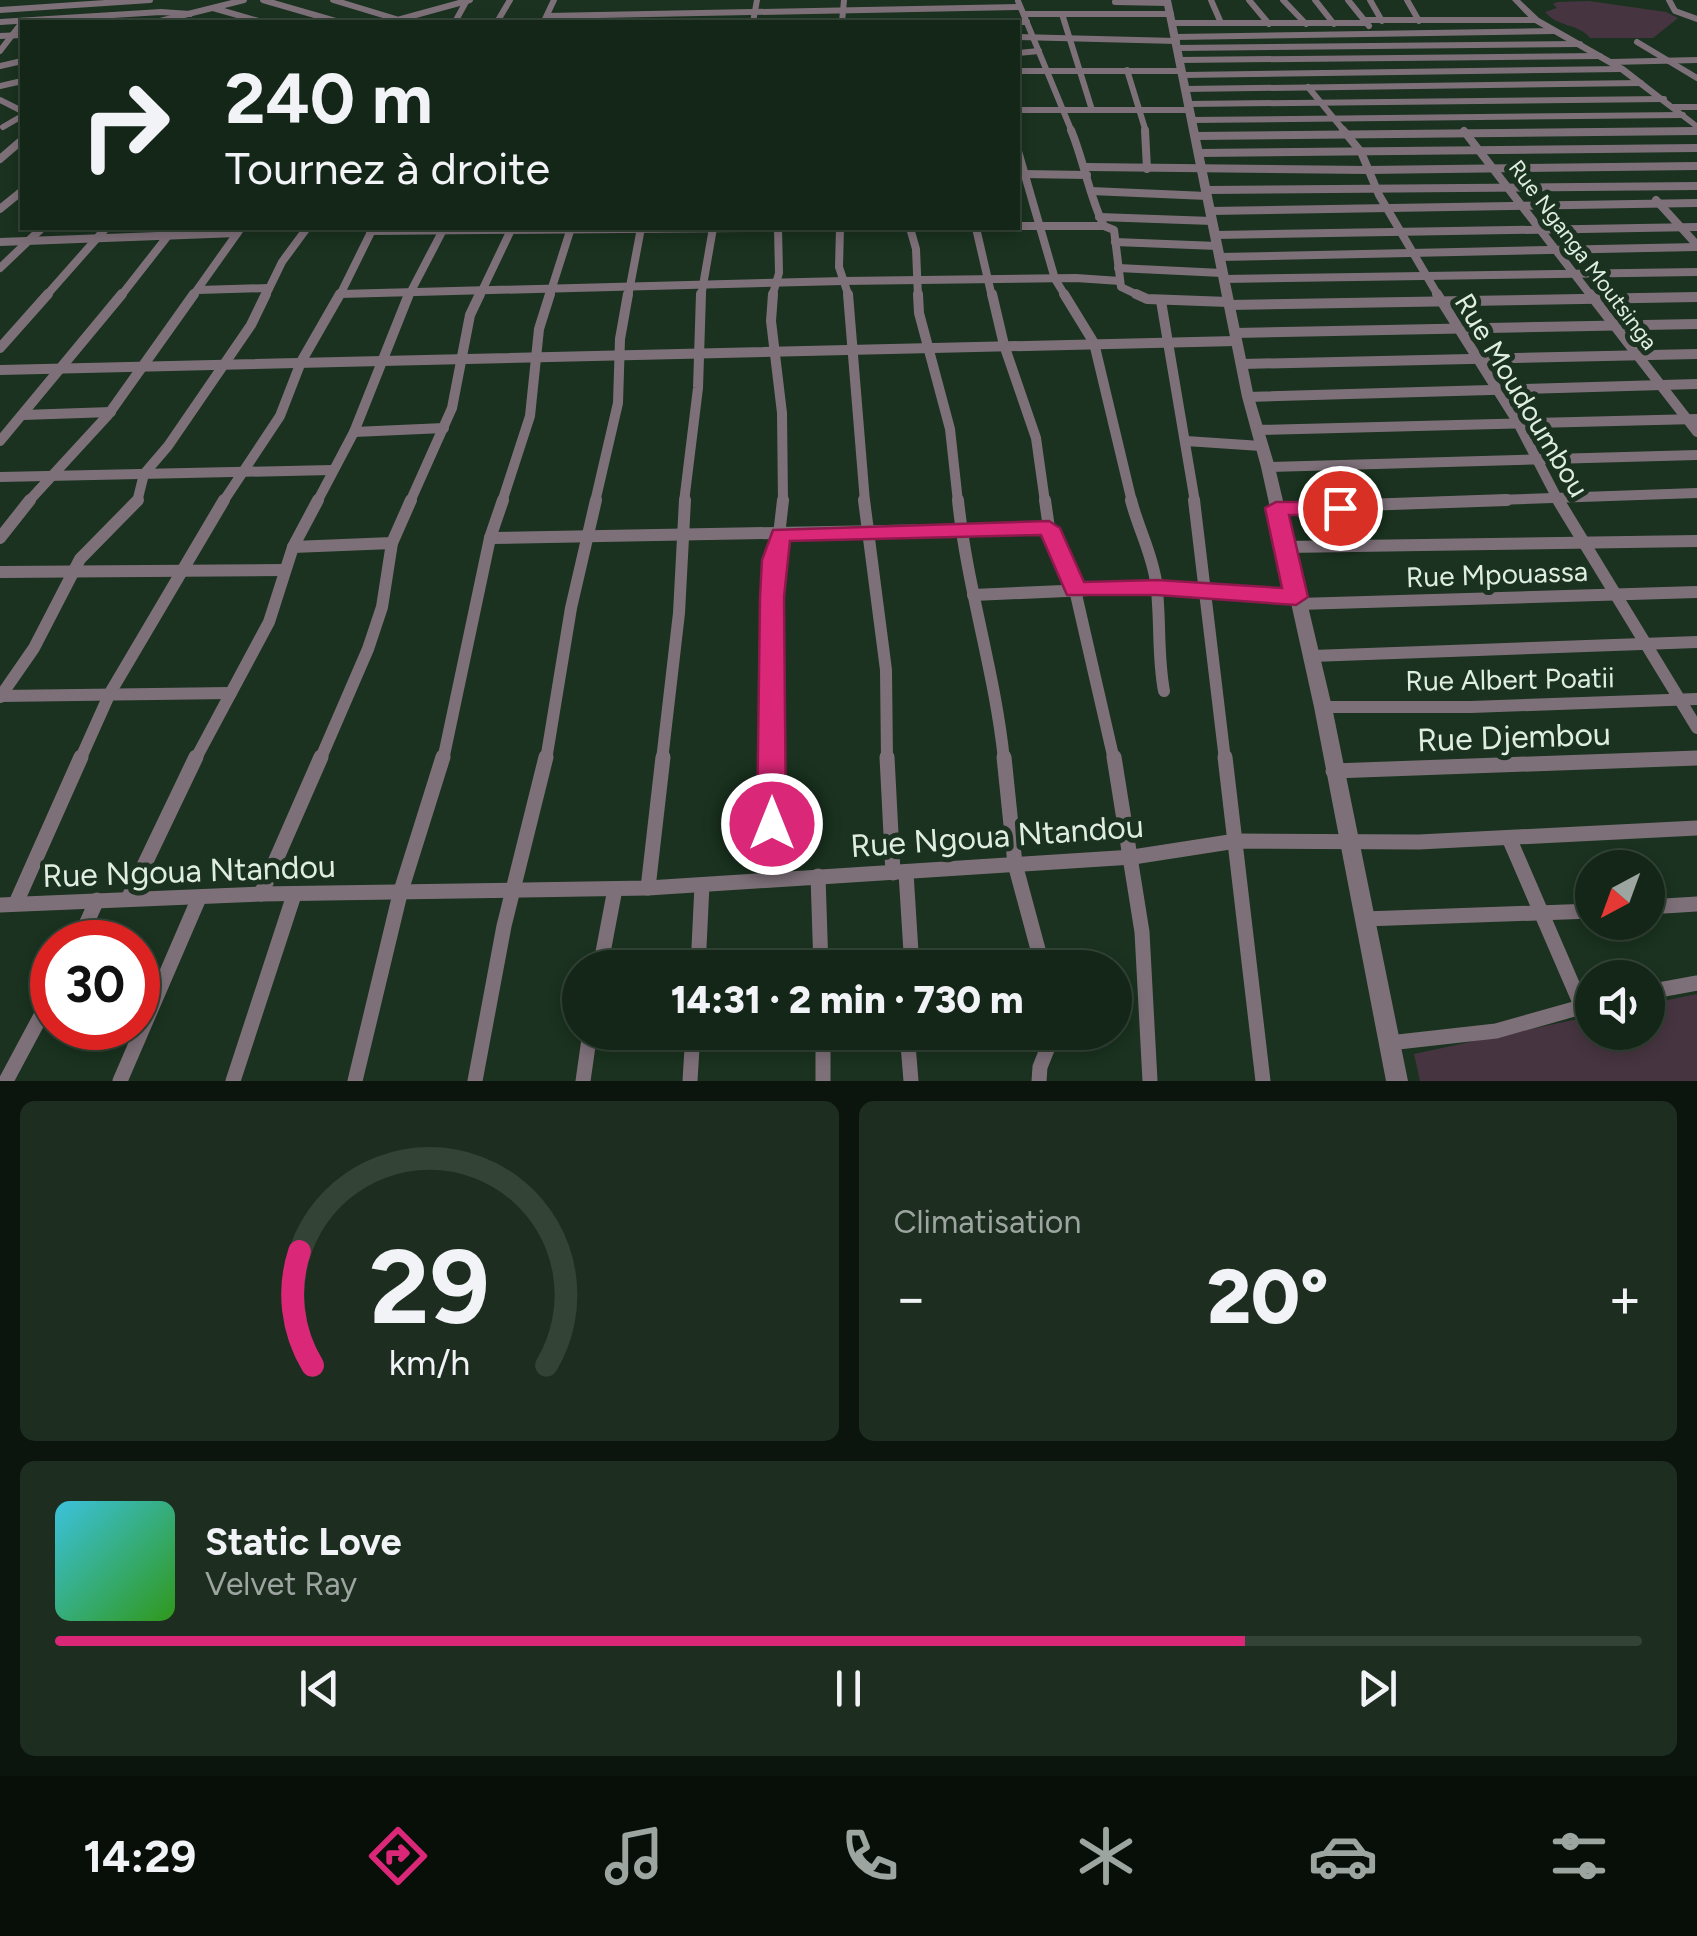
<!DOCTYPE html>
<html lang="fr">
<meta charset="utf-8">
<style>
body{margin:0;font-family:Figtree,sans-serif;background:#1d2e20;color:#f1f3f6;height:100vh;display:flex;flex-direction:column;font-size:38px;white-space:nowrap}
*{box-sizing:border-box;margin:0}
p{font-size:32px;color:#9da5a1}
.icon{flex:none;width:55px;height:55px;fill:none;stroke:currentColor;stroke-width:2;stroke-linecap:round;stroke-linejoin:round}
.map{position:relative;height:1081px;overflow:hidden}
.sheet{display:flex;flex-direction:column;gap:20px;padding:20px;background:#0b150d;flex:1}
.sheet>*{flex:none}
.guide{position:absolute;left:20px;top:20px;width:1000px;height:210px;border-radius:0px;box-shadow:0 5px 15px #0003,0 0 0 2px #334336;background:#142617;color:#f1f3f6;overflow:hidden}
.needle{width:65px;rotate:221deg}
.fabs{position:absolute;left:1575px;top:850px;display:grid;gap:20px}
.fabs a{display:grid;place-items:center;width:90px;height:90px;border-radius:50%;background:#142617;box-shadow:0 5px 15px #0003,0 0 0 2px #334336;font-size:50px}
.speed{position:absolute;left:30px;top:920px;display:flex;gap:20px;font-size:50px;font-weight:700;text-align:center}
.speed>*{display:grid;place-content:center;width:130px;height:130px;border-radius:50%;background:#142617;box-shadow:0 5px 15px #0003,0 0 0 2px #334336;line-height:1}
.speed .limit{border:15px solid #d22;background:#fff;color:#111}
.pin{position:absolute;display:grid;place-items:center;width:85px;height:85px;color:#fff;margin:-42px;border:5px solid #fff;border-radius:50%;box-shadow:0 2px 10px #0007}
.me{position:absolute;width:110px;margin:-55px;rotate:0deg;stroke-linejoin:round;filter:drop-shadow(0 0 8px #0008)}
.turn{display:flex;align-items:center;gap:35px;height:210px;padding:0 40px;font-size:45px}
.turn .icon{width:130px;height:130px;stroke-width:2.5}
.turn b{display:block;font-size:70px;line-height:85px}
.big{font-size:75px;font-weight:800;line-height:1.1}
.sheet .widget{flex:1;display:flex;flex-direction:column;justify-content:center;gap:15px;min-width:0;padding:0 35px;border-radius:15px;background:#1d2e20}
.sheet .dial{align-items:center;gap:0}
.dial svg{height:260px;overflow:visible;fill:none;stroke:#334336;stroke-width:7;stroke-linecap:round;text-anchor:middle}
.dial text{fill:#f1f3f6;stroke:none}
.song{display:flex;align-items:center;gap:30px}
.cover{width:120px;height:120px;border-radius:15px;background:linear-gradient(135deg,hsl(190 70% 55%),hsl(110 70% 35%))}
.played{height:10px;border-radius:5px;background:linear-gradient(90deg,#db2777 75%,#334336 75%)}
.keys{display:flex;justify-content:space-around;direction:ltr}
.heat{display:flex;justify-content:space-between;align-items:center;font-size:55px;direction:ltr}
.sheet .tiles{flex:1;display:grid;gap:20px;grid-template-columns:1fr 1fr}
.widget:last-child{grid-column:span 2}
.trip{position:absolute;left:562px;top:950px;width:570px;height:100px;border-radius:50px;background:#142617;box-shadow:0 5px 15px #0003,0 0 0 2px #334336;font-weight:800;line-height:100px;text-align:center}
.tabs{display:flex;height:160px;justify-content:space-around;align-items:center;background:#080f09;color:#9da5a1}
.tabs .icon{width:70px;height:70px}
.tabs .active{color:#db2777}
.tabs b{font-size:45px;color:#f1f3f6}
.map>svg:first-child{display:block}
.green{fill:#463540}
.lines{fill:none;stroke-linecap:round;stroke-linejoin:round}
.minor-far4{stroke:#7e7079;stroke-width:6}
.minor-far3{stroke:#7e7079;stroke-width:8}
.minor-far2{stroke:#7e7079;stroke-width:10}
.minor-far1{stroke:#7e7079;stroke-width:12}
.minor{stroke:#7e7079;stroke-width:15}
.tertiary{fill:#7e7079;fill-rule:evenodd}
.route{fill:#db2777;stroke:#8e194d;stroke-width:2.5}
.labels{text-anchor:middle;dominant-baseline:central;stroke-width:10;stroke-linejoin:round;paint-order:stroke}
.far-street-label{font-size:22px;fill:#e0eee1;stroke:#1a321f}
.street-label{font-size:28px;fill:#e0eee1;stroke:#1a321f}
.near-street-label{font-size:32px;fill:#e0eee1;stroke:#1a321f}
</style>
<div class="map">
<svg width="1697" height="1081" viewBox="0 0 1697 1081">
<rect width="100%" height="100%" fill="#1a321f"/>
<g class="green">
<path d="M1589 1 1666 12 1678 18 1653 38H1590C1580 24 1557 27 1545 12L1557 8 1553 4 1557 2Z"/>
<path d="M1697 994V1081H1420L1414 1054 1592 1016V1032H1648V1004Z"/>
</g>
<g class="lines">
<g class="minor-far4">
<path d="M263 0 339 22"/>
<path d="M333 0 396 19"/>
<path d="M1211 0 1221 23"/>
<path d="M1249 0 1269 24"/>
<path d="M1283 0 1306 24"/>
<path d="M1315 0 1334 24"/>
<path d="M1348 0 1369 26"/>
<path d="M1370 0 1382 21"/>
<path d="M1407 0 1419 21"/>
<path d="M1669 0 1675 11 1697 19"/>
<path d="M1018 1 1072 132"/>
<path d="M1115 2 1168 3"/>
<path d="M213 8 262 22"/>
<path d="M0 10 150 0"/>
<path d="M1025 14H1171"/>
<path d="M1062 14 1092 110"/>
<path d="M547 16 1020 7"/>
<path d="M545 19 554 0"/>
<path d="M1365 20H1536"/>
<path d="M0 22 161 12 190 14"/>
<path d="M156 22 244 0"/>
<path d="M390 22 470 0"/>
<path d="M455 22 467 0"/>
<path d="M497 22 510 0"/>
<path d="M753 22 757 0"/>
<path d="M842 22 844 0"/>
<path d="M926 22H1027"/>
<path d="M1173 23H1367"/>
<path d="M0 36 22 35"/>
<path d="M1018 37 1177 41"/>
<path d="M1176 37 1554 31"/>
<path d="M1637 42 1697 78"/>
<path d="M1177 48 1580 44"/>
<path d="M0 51 23 21"/>
<path d="M1018 53 1039 51"/>
<path d="M1179 60 1600 56"/>
<path d="M1611 62 1697 60"/>
<path d="M0 66 22 61"/>
<path d="M1127 70 1146 132"/>
<path d="M1018 71H1182"/>
<path d="M1183 75 1622 69"/>
<path d="M0 86 22 81"/>
<path d="M1308 87 1345 132"/>
<path d="M1185 89 1641 83"/>
<path d="M0 100 22 111"/>
<path d="M1188 104 1664 99"/>
<path d="M1674 107H1697"/>
<path d="M1018 110H1190"/>
<path d="M1192 120 1683 115"/>
<path d="M3 127 22 116"/>
<path d="M1557 132 1697 131"/>
</g>
<g class="minor-far3">
<path d="M1071 130C1084 161 1089 196 1104 226L1114 230 1121 287 1142 297"/>
<path d="M1145 130 1147 169"/>
<path d="M1343 130 1361 152 1379 195 1439 297"/>
<path d="M1464 131 1592 297"/>
<path d="M1195 136 1697 131"/>
<path d="M1018 151 1055 279 1066 297"/>
<path d="M1198 153 1697 148"/>
<path d="M0 159 22 140"/>
<path d="M1086 167 1367 170 1697 166"/>
<path d="M1022 174 1087 175"/>
<path d="M1206 190 1697 186"/>
<path d="M1091 191 1207 196"/>
<path d="M1656 200 1697 245"/>
<path d="M0 209 22 191"/>
<path d="M1210 211 1697 203"/>
<path d="M1099 217 1212 221"/>
<path d="M1018 226H1104"/>
<path d="M840 228 839 267 849 297"/>
<path d="M910 228 916 249 918 297"/>
<path d="M976 228 992 297"/>
<path d="M370 231 742 228"/>
<path d="M1216 235 1697 227"/>
<path d="M0 242 237 233"/>
<path d="M1115 242 1217 246"/>
<path d="M1219 257 1697 247"/>
<path d="M0 268 42 228"/>
<path d="M1118 268 1222 273"/>
<path d="M1224 279 1697 272"/>
<path d="M198 290 269 288"/>
<path d="M340 294 843 281 1076 278 1120 281"/>
<path d="M45 297 106 228"/>
<path d="M120 297 174 228"/>
<path d="M192 297 241 228"/>
<path d="M265 297 282 262 307 228"/>
<path d="M339 297 373 228"/>
<path d="M408 297 444 228"/>
<path d="M479 297 510 232"/>
<path d="M549 297 570 231"/>
<path d="M628 297 641 228"/>
<path d="M701 297 713 228"/>
<path d="M772 297 779 273 778 228"/>
</g>
<g class="minor-far2">
<path d="M773 294 771 321 782 413 783 502"/>
<path d="M848 294 865 502"/>
<path d="M918 294 919 313 950 429 958 502"/>
<path d="M992 294 1004 345 1036 438 1045 502"/>
<path d="M1064 294 1094 343 1132 502"/>
<path d="M1136 294 1147 299 1228 302"/>
<path d="M1437 294 1517 421 1559 502"/>
<path d="M1590 294 1697 432"/>
<path d="M1161 301 1195 502"/>
<path d="M1229 305 1697 297"/>
<path d="M1235 333 1697 324"/>
<path d="M0 348 48 294"/>
<path d="M1242 364 1697 354"/>
<path d="M0 370 1236 341"/>
<path d="M1248 397 1697 384"/>
<path d="M23 415 111 412"/>
<path d="M1257 430 1697 419"/>
<path d="M354 432 444 428"/>
<path d="M0 441 122 294"/>
<path d="M1186 441 1261 446"/>
<path d="M1268 467 1697 455"/>
<path d="M0 477 332 470"/>
<path d="M28 502 108 415 194 294"/>
<path d="M137 502 144 474 168 446 251 325 266 294"/>
<path d="M223 502 280 416 301 362 340 294"/>
<path d="M317 502 354 432 409 294"/>
<path d="M410 502 452 408 470 315 480 294"/>
<path d="M502 502 530 416 539 329 550 294"/>
<path d="M595 502 618 403 620 339 628 294"/>
<path d="M684 502 698 388 701 294"/>
<path d="M1437 502 1697 493"/>
</g>
<g class="minor-far1">
<path d="M864 500 886 670 887 760"/>
<path d="M958 500C967 588 995 672 1004 760"/>
<path d="M1045 500 1049 528 1075 590 1114 760"/>
<path d="M1131 500C1138 528 1152 553 1156 582 1161 618 1157 654 1164 691"/>
<path d="M1194 500 1225 760"/>
<path d="M1558 500 1697 728"/>
<path d="M1277 508 1507 500"/>
<path d="M0 538 30 500"/>
<path d="M490 538 1049 528"/>
<path d="M293 547 392 543"/>
<path d="M1285 547 1697 541"/>
<path d="M0 572 284 570"/>
<path d="M973 595 1157 587 1296 597"/>
<path d="M1298 604 1697 592"/>
<path d="M1312 656 1697 642"/>
<path d="M0 696 231 693"/>
<path d="M0 697 34 648 80 559 138 500"/>
<path d="M1323 707H1471L1697 699"/>
<path d="M80 760 110 693 224 500"/>
<path d="M195 760 269 622 293 547 318 500"/>
<path d="M320 760 368 649 382 607 392 543 411 500"/>
<path d="M443 760 490 538 503 500"/>
<path d="M546 760 571 608 596 500"/>
<path d="M662 760 679 613 685 500"/>
<path d="M772 760V597L783 500"/>
<path d="M1647 760 1697 758"/>
</g>
<g class="minor">
<path d="M772 757V878"/>
<path d="M887 757 893 873"/>
<path d="M1004 757 1015 864 1043 968"/>
<path d="M1114 757 1142 932 1150 1081"/>
<path d="M1225 757 1263 1081"/>
<path d="M1333 771 1697 758"/>
<path d="M1509 838 1582 1007"/>
<path d="M906 873 912 968"/>
<path d="M818 876 821 968"/>
<path d="M648 888 663 757"/>
<path d="M261 894 321 757"/>
<path d="M128 899 196 757"/>
<path d="M16 903 81 757"/>
<path d="M0 905 261 894 648 888 1133 857 1236 841 1419 842 1697 828"/>
<path d="M1648 907 1697 904"/>
<path d="M1364 919 1592 911"/>
<path d="M78 942 97 900"/>
<path d="M600 968 615 889"/>
<path d="M698 968 702 885"/>
<path d="M1648 992 1697 983"/>
<path d="M823 1032V1081"/>
<path d="M907 1032 911 1081"/>
<path d="M1389 1043 1496 1031 1592 1004"/>
<path d="M6 1081 52 995"/>
<path d="M120 1081 199 898"/>
<path d="M233 1081 294 895"/>
<path d="M355 1081 400 894 443 757"/>
<path d="M475 1081 504 926 546 757"/>
<path d="M583 1081 590 1032"/>
<path d="M690 1081 693 1032"/>
<path d="M1039 1081 1040 1067 1054 1032"/>
</g>
<g class="tertiary">
<path d="M1163 0H1171L1254 397 1275 467 1332 707 1408 1081H1386L1314 707 1261 467 1242 397Z"/>
<path d="M1512 0H1520L1539 18 1625 67 1697 123V130L1619 71 1533 22Z"/>
</g>
</g>
<path class="route" d="M1276 502H1340L1352 508 1340 515H1289L1308 597 1296 605 1157 595H1067L1041 535 790 541 784 597 786 824 782 832 772 835 762 832 757 824 760 597 762 560 773 530 1049 521 1060 528 1084 582 1157 580 1282 588 1265 508Z"/>
<g class="labels">
<g class="far-street-label">
<text transform="translate(1583 255) rotate(53)">Rue Nganga Moutsinga</text>
</g>
<g class="street-label">
<text transform="translate(1522 395) rotate(59)">Rue Moudoumbou</text>
<text transform="translate(1497 574) rotate(-2)">Rue Mpouassa</text>
<text transform="translate(1510 679) rotate(-1)">Rue Albert Poatii</text>
</g>
<g class="near-street-label">
<text transform="translate(1514 737) rotate(-2)">Rue Djembou</text>
<text transform="translate(997 836) rotate(-4)">Rue Ngoua Ntandou</text>
<text transform="translate(189 871) rotate(-2)">Rue Ngoua Ntandou</text>
</g>
</g>
</svg>
<div class="fabs">
<a><svg class="needle" viewBox="-14 -14 28 28"><path d="M0-13l5 13h-10z" fill="#e53935"/><path d="M0 13l5-13h-10z" fill="#9da5a1"/></svg></a>
<a><svg class="icon" aria-label="sound" viewBox="0 0 24 24"><path d="M4 9h4l5-4v14l-5-4H4zM17 9q2 3 0 6"/></svg></a>
</div>
<div class="speed"><div class="limit">30</div></div>
<div class="pin" style="left:1340px;top:508px;background:#d93025"><svg class="icon" aria-label="arrive" viewBox="0 0 24 24"><path d="M6 21V4h12l-3 4 3 4H6"/></svg></div>
<svg class="me" style="left:772px;top:824px" viewBox="-20 -20 40 40"><circle r="17" fill="#db2777" stroke="#fff" stroke-width="3"/><path d="M0-11L8 9 0 5-8 9z" fill="#fff"/></svg>
<div class="trip">14:31 · 2 min · 730 m</div>
<div class="guide">
<div class="turn"><svg class="icon" aria-label="right" viewBox="0 0 24 24"><path d="M7 20v-9h11M14 6l5 5-5 5"/></svg><div><b>240 m</b>Tournez à droite</div></div>
</div>
</div>
<section class="sheet">
<div class="tiles">
<div class="widget dial"><svg viewBox="0 0 100 80">
<path d="M14 69A42 42 0 1 1 86 69"/>
<path d="M14 69A42 42 0 0 1 10 34" stroke="#db2777"/>
<text x="50" y="56" font-size="32" font-weight="700">29</text>
<text x="50" y="72" font-size="11">km/h</text>
</svg></div>
<div class="widget"><p>Climatisation</p>
<div class="heat"><a>−</a><b class="big">20°</b><a>+</a></div>
</div>
<div class="widget">
<div class="song"><i class="cover"></i><div><b>Static Love</b><p>Velvet Ray</p></div></div>
<div class="played"></div>
<div class="keys"><svg class="icon" aria-label="previous" viewBox="0 0 24 24"><path d="M18 5L8 12l10 7zM5 5v14"/></svg><svg class="icon" aria-label="pause" viewBox="0 0 24 24"><path d="M8 5v14M16 5v14"/></svg><svg class="icon" aria-label="next" viewBox="0 0 24 24"><path d="M6 5l10 7-10 7zM19 5v14"/></svg></div>
</div>
</div>
</section>
<nav class="tabs">
<b>14:29</b>
<svg class="icon active" aria-label="directions" viewBox="0 0 24 24"><path d="M12 3l9 9-9 9-9-9zM9 14v-3h6M13 9l2 2-2 2"/></svg>
<svg class="icon" aria-label="music" viewBox="0 0 24 24"><path d="M9 18V5l10-2v13"/><circle cx="6" cy="18" r="3"/><circle cx="16" cy="16" r="3"/></svg>
<svg class="icon" aria-label="phone" viewBox="0 0 24 24"><path d="M5 4h4l2 5-3 2q2 4 5 5l2-3 5 2v4C11 20 4 13 5 4z"/></svg>
<svg class="icon" aria-label="climate" viewBox="0 0 24 24"><path d="M12 3v18M4 7l16 10M4 17L20 7"/></svg>
<svg class="icon" aria-label="car" viewBox="0 0 24 24"><path d="M5 17H2v-5l4-1 3-4h7l3 4 3 1v5h-3M9 17h6M6 11h13"/><circle cx="7" cy="17" r="2"/><circle cx="17" cy="17" r="2"/></svg>
<svg class="icon" aria-label="filters" viewBox="0 0 24 24"><path d="M4 7h16M4 17h16"/><circle cx="9" cy="7" r="2"/><circle cx="15" cy="17" r="2"/></svg>
</nav>
